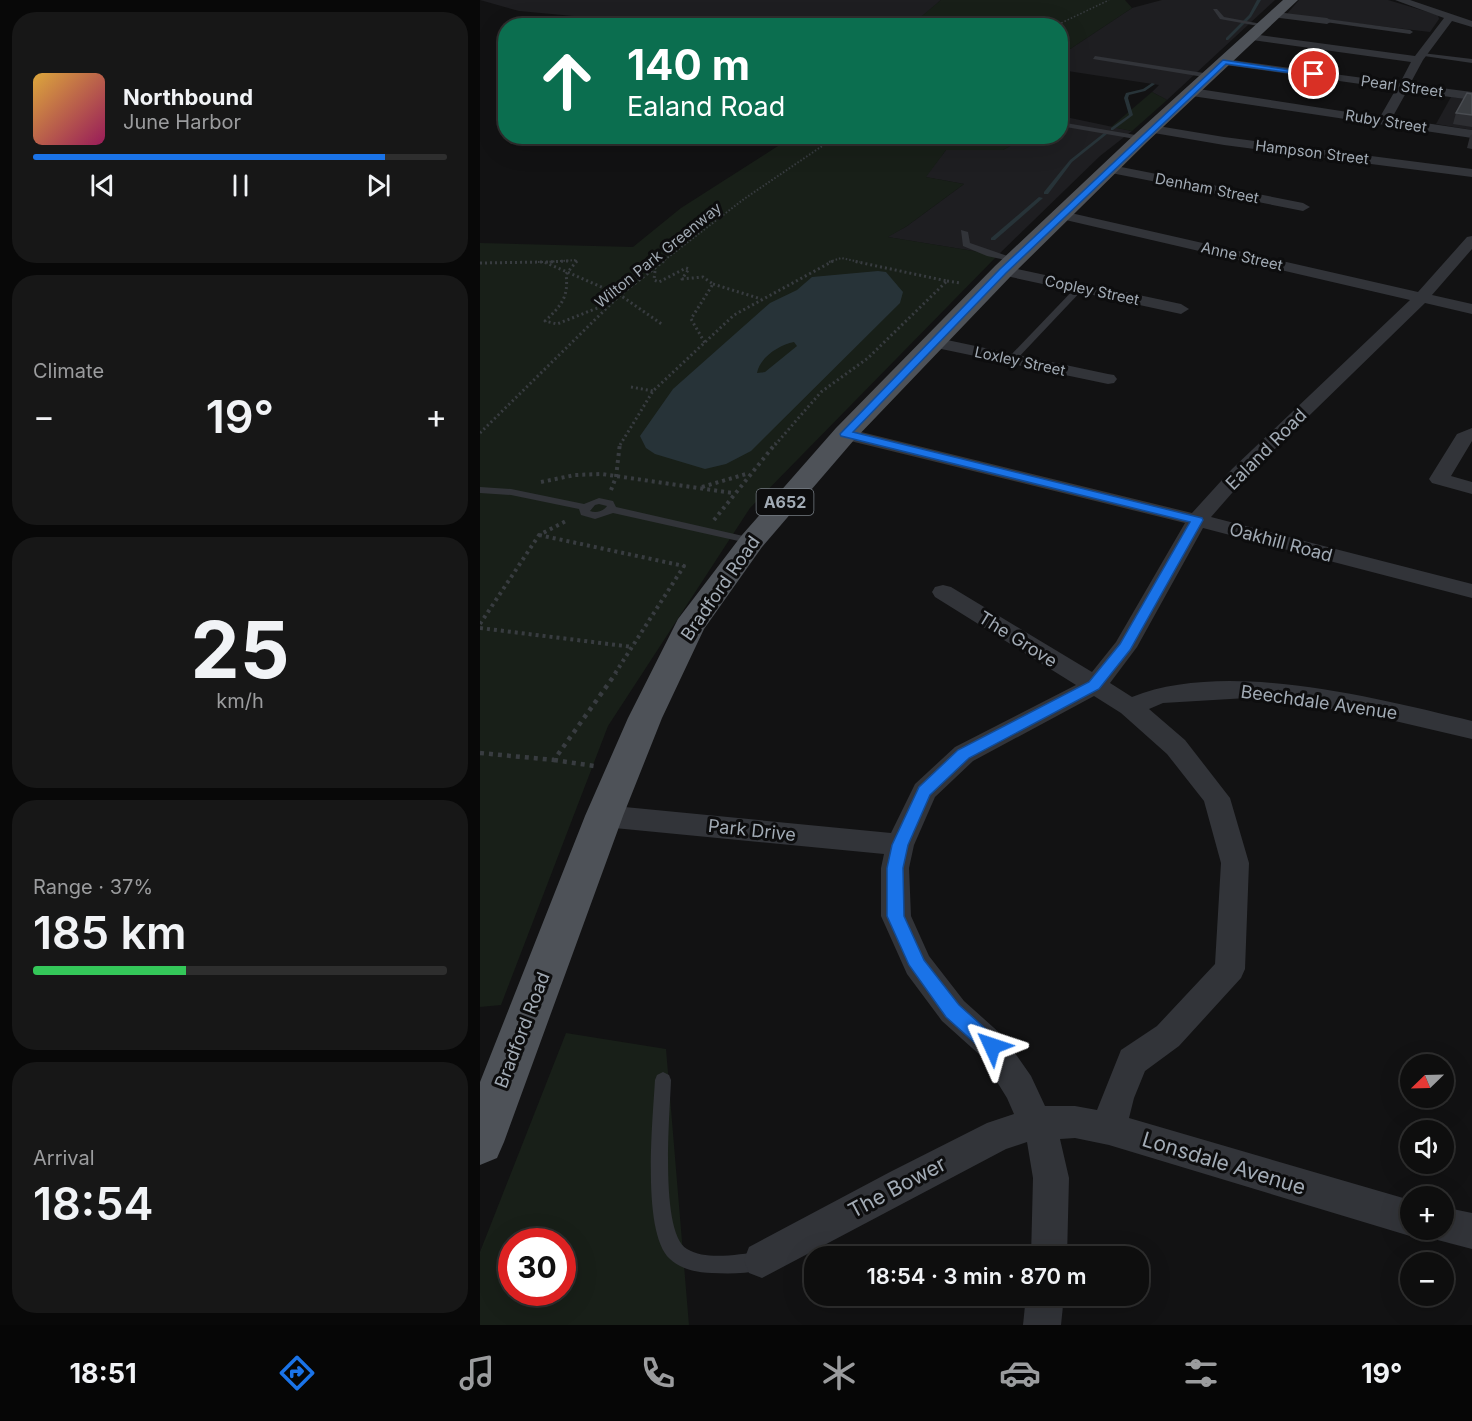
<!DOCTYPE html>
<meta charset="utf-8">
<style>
body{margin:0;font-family:Inter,sans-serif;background:#171717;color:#f1f3f6;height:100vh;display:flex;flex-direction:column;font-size:22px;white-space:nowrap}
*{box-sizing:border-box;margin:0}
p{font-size:20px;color:#9b9c9e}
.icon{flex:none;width:33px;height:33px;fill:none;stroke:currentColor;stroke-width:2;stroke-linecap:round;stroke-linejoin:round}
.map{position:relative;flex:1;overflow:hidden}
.details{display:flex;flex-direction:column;gap:12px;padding:12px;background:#080808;width:480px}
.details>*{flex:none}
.banner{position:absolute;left:18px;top:18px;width:570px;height:126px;border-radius:24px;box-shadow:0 6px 24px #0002,0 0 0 2px #2e2e2e;background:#0b6e4f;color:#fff;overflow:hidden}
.needle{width:39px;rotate:247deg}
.fabs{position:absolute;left:920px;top:1054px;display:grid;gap:12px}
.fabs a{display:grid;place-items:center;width:54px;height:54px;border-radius:50%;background:#0e0e0e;box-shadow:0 6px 24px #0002,0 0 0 2px #2e2e2e;font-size:30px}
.speed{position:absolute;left:18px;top:1228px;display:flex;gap:12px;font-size:30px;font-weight:700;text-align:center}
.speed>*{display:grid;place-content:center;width:78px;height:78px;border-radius:50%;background:#0e0e0e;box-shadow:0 6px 24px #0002,0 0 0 2px #2e2e2e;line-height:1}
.speed .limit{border:9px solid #d22;background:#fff;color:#111}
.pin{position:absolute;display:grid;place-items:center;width:51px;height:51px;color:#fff;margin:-26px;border:3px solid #fff;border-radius:50%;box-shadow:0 2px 6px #0007}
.me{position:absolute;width:66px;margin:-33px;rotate:312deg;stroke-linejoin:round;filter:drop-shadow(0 0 4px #0008)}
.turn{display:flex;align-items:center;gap:21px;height:126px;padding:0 30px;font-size:27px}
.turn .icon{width:78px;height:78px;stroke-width:2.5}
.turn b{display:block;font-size:42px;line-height:51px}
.big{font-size:45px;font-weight:600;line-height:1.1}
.details .widget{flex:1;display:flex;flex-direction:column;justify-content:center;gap:9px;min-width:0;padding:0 21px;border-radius:24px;background:#171717}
.details .dial{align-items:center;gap:0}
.dial b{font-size:78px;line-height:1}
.song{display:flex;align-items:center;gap:18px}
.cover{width:72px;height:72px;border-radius:9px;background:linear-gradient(135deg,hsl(40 70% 55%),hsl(330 70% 35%))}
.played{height:6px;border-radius:3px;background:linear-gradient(90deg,#1a73e8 85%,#2e2e2e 85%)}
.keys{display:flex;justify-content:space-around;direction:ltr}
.heat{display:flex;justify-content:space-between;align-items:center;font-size:33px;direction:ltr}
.charge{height:9px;border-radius:4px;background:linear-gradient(90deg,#34c759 37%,#2e2e2e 0)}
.trip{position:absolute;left:324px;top:1246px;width:345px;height:60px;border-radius:24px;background:#0e0e0e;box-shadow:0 6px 24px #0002,0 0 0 2px #2e2e2e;font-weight:600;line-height:60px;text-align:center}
.tab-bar{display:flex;height:96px;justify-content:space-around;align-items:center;background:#060606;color:#9b9c9e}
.tab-bar .icon{width:42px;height:42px}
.tab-bar .selected{color:#1a73e8}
.tab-bar b{font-size:27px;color:#f1f3f6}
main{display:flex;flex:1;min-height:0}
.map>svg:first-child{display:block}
.built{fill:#1e1e21}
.green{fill:#181f18;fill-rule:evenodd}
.water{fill:#273338;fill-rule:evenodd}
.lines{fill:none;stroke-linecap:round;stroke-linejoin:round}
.stream{fill:#273338;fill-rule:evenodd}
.path-far4{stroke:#383c40;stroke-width:1.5;stroke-dasharray:1.5 2;stroke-linecap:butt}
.path-far3{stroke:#383c40;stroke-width:2;stroke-dasharray:1.5 2;stroke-linecap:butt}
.path-far2{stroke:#383c40;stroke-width:3;stroke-dasharray:2 3;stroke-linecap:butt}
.path-far1{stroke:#383c40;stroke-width:4;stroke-dasharray:3 4;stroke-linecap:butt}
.path{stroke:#383c40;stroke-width:4.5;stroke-dasharray:4 5;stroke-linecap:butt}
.service{fill:#323439;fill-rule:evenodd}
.minor{fill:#323439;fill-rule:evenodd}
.primary{fill:#4e5258;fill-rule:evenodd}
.wall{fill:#2d2e32}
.building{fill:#393c40;stroke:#4a4d52;stroke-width:1.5}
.route{fill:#1a73e8;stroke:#114b97;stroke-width:1.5}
.labels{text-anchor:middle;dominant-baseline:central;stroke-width:6;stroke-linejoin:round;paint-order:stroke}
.far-street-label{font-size:15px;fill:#a2abb5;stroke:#0d0d0e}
.shield{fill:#0d0d0e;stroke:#757c83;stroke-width:1.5}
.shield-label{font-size:16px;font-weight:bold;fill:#a2abb5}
.street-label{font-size:18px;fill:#a2abb5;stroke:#0d0d0e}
.near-street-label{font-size:21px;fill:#a2abb5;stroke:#0d0d0e}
</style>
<main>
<section class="details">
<div class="widget">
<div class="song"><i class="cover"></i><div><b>Northbound</b><p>June Harbor</p></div></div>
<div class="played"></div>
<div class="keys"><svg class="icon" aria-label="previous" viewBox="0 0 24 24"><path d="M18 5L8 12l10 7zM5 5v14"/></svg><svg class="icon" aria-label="pause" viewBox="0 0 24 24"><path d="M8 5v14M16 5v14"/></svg><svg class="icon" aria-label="next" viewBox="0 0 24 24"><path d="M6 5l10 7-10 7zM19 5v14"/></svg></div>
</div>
<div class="widget"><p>Climate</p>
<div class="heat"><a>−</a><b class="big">19°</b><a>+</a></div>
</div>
<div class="widget dial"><b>25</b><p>km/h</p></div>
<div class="widget"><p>Range · 37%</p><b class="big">185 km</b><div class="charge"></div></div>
<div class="widget"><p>Arrival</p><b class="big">18:54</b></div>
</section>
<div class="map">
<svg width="992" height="1325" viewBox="0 0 992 1325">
<rect width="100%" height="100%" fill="#121213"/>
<g class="built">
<path d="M0 0H461L431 26 191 25 39 11Z"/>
<path d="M682 0H795L687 100 672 92 679 85 581 70V55L652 8Z"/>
<path d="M819 0H908L958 15 959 19 950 32 806 15Z"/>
<path d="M971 97 992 100V130L956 124Z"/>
<path d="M581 116 652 131 620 156 518 255 407 237 427 226 484 184 445 177 466 150H523L540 140 502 137 580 136Z"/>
</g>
<g class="green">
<path d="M461 0H645L652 8 581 55 580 26 431 25Z"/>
<path d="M672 92 687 100 652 131 631 127Z"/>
<path d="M502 136 541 140 523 150H466L446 177 484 184 427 226 408 237 518 255 270 508 128 726 21 1005 0 1007V243L153 247 201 208 312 137Z"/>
<path d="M86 1033 186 1049 209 1325H0V1252ZM32 1242H82V1293H32Z"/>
</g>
<path class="water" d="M398 271 406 272 423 292 420 303 271 451 246 464 225 469 175 454 166 448 160 436 193 389 290 303 317 290 332 277ZM314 342 317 346 285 372 277 373C280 357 299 345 314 342Z"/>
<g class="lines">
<g class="stream">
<path d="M777 0H781L771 17 748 40H746V38L769 15Z"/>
<path d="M672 83 675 84 665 91 649 95 648 98 653 115 633 130H631V128L649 115 644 98 646 93 663 89Z"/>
<path d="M624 133 627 134 592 162 568 194H564V192L590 160Z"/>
<path d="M559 197 563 198 515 240H511V238Z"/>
</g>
<path class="path-far4" d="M575 26 629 0"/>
<g class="path-far3">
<path d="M58 262H64"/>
<path d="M66 262 97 260 95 262"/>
<path d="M182 262 264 199 357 136"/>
<path d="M349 262 361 258 380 262"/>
</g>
<g class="path-far2">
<path d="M97 261 86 274C89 297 81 306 65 321L77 324 130 303"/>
<path d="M66 262 88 261"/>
<path d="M0 263 64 262 140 295 183 325"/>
<path d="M175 271 174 280 179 282 206 268 209 269 202 279 223 277 233 284 211 319 225 343"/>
<path d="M467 281 481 283"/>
<path d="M233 284 281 299"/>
<path d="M151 387 173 391"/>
<path d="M0 433 140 295 184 261"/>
<path d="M140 445 173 391 254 315 353 261"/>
<path d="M295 445 341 392 388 358 467 281 373 261"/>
</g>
<g class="path-far1">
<path d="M61 482 95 475 122 474 253 493"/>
<path d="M222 487 266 474"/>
<path d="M131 490 136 477 140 443"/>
<path d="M234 520 296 443"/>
<path d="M59 535 204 566 134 675"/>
<path d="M0 624 59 535 88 520"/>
<path d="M0 628 153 647"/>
</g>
<g class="path">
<path d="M0 753 74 760 136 673"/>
<path d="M74 760 114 766"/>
</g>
<g class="service">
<path d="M733 9H737L744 17 787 25 784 27 740 19Z"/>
<path d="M847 19 930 30 933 32 930 34 845 22Z"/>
<path d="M942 53 992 59V63L944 56Z"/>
<path d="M615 56 730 74 733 76 730 78 613 59Z"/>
<path d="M580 122 661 136 664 138 661 140 580 126Z"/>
<path d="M481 230 488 232 490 243 539 260 535 262 507 256 483 246Z"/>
<path d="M598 285 605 287 535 361H529V357Z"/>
<path d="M0 487 31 489 104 504 119 498 133 501 136 507 272 538 277 541 272 544 133 513 115 519 101 515 99 509 31 495 0 493ZM119 504 127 506C123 512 115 513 110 511L115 505Z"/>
<path d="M183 1072 189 1075 191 1080C190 1112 179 1233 207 1249 227 1261 258 1254 280 1252L287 1254 289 1261 287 1268C271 1274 249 1274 232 1273 218 1273 200 1269 190 1259 161 1233 173 1118 175 1080L177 1075Z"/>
</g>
<g class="minor">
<path d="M915 0H930L992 21V27L972 21 943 60 930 84 992 92V100L927 91 912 118 992 130V138L712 96 706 92 712 88 900 117 916 89 745 65 739 62 745 59 920 83 931 62 772 40 767 37 772 34 935 56 964 18Z"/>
<path d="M796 12 847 18 852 21 847 24 792 17V13Z"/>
<path d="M672 125 744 137 992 169V177L744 145 668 132 666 129Z"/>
<path d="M631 165 823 203 830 207 823 211 626 172 624 169Z"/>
<path d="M582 211 938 292 987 237 992 236V249L952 295 992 304V314L945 303 766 477 731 517 992 584V598L723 528 657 647 630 683 652 697C747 659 895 698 992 721V739L885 714 767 698 683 703 669 709 705 740 750 798 769 863 765 969 761 978 699 1046 665 1071 654 1098 649 1118 930 1200V1230H943L930 1236 629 1145 595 1138 580 1139 589 1178 587 1257H551L553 1178 547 1142 526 1149 282 1278 269 1273 264 1260 269 1247 410 1172 507 1123 534 1114 527 1098 501 1056 462 1021 427 974 401 916V868L404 854 124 827 114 823 110 816 114 809 124 805 411 833 435 784 475 747 596 685 455 597 452 592 455 587 463 585 471 587 612 672 636 642 705 523 358 438 355 434 358 430 365 428 712 513 752 469 930 300 577 218 575 215 577 212ZM614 696 641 713 687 754 724 801 741 863 735 964 677 1026 641 1050 617 1110 595 1106H565L551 1076 523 1036 484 1001 449 956 431 916 429 868 434 845 455 797 493 761Z"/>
<path d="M523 266 701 304 709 309 701 314 517 274 515 271 517 268Z"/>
<path d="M453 337 628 374 634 375 637 379 634 383 628 384 447 346 444 342 447 338Z"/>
<path d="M992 428V441L971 476 992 482V494L952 483 949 479 977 434Z"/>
<path d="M963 1207 992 1213V1249L950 1238 947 1230H963Z"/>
<path d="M546 1296H584L581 1325H543Z"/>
</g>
<path class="primary" d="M803 0H818L667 142 531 276 374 440 282 547 224 629 182 718 143 816 24 1142 17 1158 0 1165V1082L105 816 148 718 198 619 262 535 356 428 515 266 655 134Z"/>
</g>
<g class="wall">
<path d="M992 94V127L973 124 976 113Z"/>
<path d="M992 134V149L987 148 990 136Z"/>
</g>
<path class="building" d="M987 93 992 94V115L976 113Z"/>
<path class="route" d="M743 60 837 74 834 76 746 64 526 273 373 432 722 518 723 520 650 650 619 689 489 758 450 795 428 845 423 868 424 916 444 960 479 1005 518 1040 521 1046 518 1052 512 1055 505 1052 466 1017 429 965 407 916V868L412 845 439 787 478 750 609 682 640 644 710 522 361 436 360 434 520 269Z"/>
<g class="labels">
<g class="far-street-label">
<text transform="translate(922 86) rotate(8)">Pearl Street</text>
<text transform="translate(906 121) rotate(9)">Ruby Street</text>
<text transform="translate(832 152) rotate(7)">Hampson Street</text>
<text transform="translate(727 188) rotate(11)">Denham Street</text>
<text transform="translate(178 255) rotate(-39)">Wilton Park Greenway</text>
<text transform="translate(762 256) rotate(13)">Anne Street</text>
<text transform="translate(612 290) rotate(12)">Copley Street</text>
<text transform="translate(540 361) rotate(12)">Loxley Street</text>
</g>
<rect class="shield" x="276.5" y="489" width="57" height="26" rx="4.5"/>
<g class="shield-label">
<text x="305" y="502">A652</text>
</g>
<g class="street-label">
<text transform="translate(786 449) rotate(-45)">Ealand Road</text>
<text transform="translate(801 542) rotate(15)">Oakhill Road</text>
<text transform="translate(240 588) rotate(-55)">Bradford Road</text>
<text transform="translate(538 639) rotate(32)">The Grove</text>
<text transform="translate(839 702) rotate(8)">Beechdale Avenue</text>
<text transform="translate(272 830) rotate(6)">Park Drive</text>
<text transform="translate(42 1030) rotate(-69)">Bradford Road</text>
</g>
<g class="near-street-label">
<text transform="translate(744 1163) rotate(17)">Lonsdale Avenue</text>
<text transform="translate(417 1187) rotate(-28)">The Bower</text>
</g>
</g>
</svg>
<div class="fabs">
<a><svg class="needle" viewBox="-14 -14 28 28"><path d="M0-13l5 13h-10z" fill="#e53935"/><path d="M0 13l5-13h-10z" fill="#9b9c9e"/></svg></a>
<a><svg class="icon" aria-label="sound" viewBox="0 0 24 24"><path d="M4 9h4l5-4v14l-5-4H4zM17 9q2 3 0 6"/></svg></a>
<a>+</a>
<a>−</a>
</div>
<div class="speed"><div class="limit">30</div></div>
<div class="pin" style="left:834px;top:74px;background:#d93025"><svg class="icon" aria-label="arrive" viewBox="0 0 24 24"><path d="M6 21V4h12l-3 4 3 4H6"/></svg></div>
<svg class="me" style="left:512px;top:1046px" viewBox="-20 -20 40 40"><path d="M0-17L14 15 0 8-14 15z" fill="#1a73e8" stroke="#fff" stroke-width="4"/></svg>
<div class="trip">18:54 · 3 min · 870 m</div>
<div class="banner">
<div class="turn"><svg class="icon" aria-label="ahead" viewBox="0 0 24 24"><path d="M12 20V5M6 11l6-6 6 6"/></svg><div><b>140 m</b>Ealand Road</div></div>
</div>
</div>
</main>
<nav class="tab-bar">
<b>18:51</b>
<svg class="icon selected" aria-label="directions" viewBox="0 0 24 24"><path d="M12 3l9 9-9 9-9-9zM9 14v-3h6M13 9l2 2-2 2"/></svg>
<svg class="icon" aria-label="music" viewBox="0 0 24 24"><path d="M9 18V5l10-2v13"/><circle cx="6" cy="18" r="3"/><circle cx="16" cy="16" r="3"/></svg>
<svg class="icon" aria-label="phone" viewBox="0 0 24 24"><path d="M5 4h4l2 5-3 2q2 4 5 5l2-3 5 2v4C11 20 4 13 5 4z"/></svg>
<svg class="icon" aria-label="climate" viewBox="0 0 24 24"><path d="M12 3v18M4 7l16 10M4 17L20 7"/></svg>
<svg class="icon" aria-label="car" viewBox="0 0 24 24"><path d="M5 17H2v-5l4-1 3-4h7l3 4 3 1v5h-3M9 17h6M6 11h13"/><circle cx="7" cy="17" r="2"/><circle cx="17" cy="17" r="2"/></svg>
<svg class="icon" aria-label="filters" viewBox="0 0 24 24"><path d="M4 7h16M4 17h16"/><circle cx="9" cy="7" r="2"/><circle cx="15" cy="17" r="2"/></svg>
<b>19°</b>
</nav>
